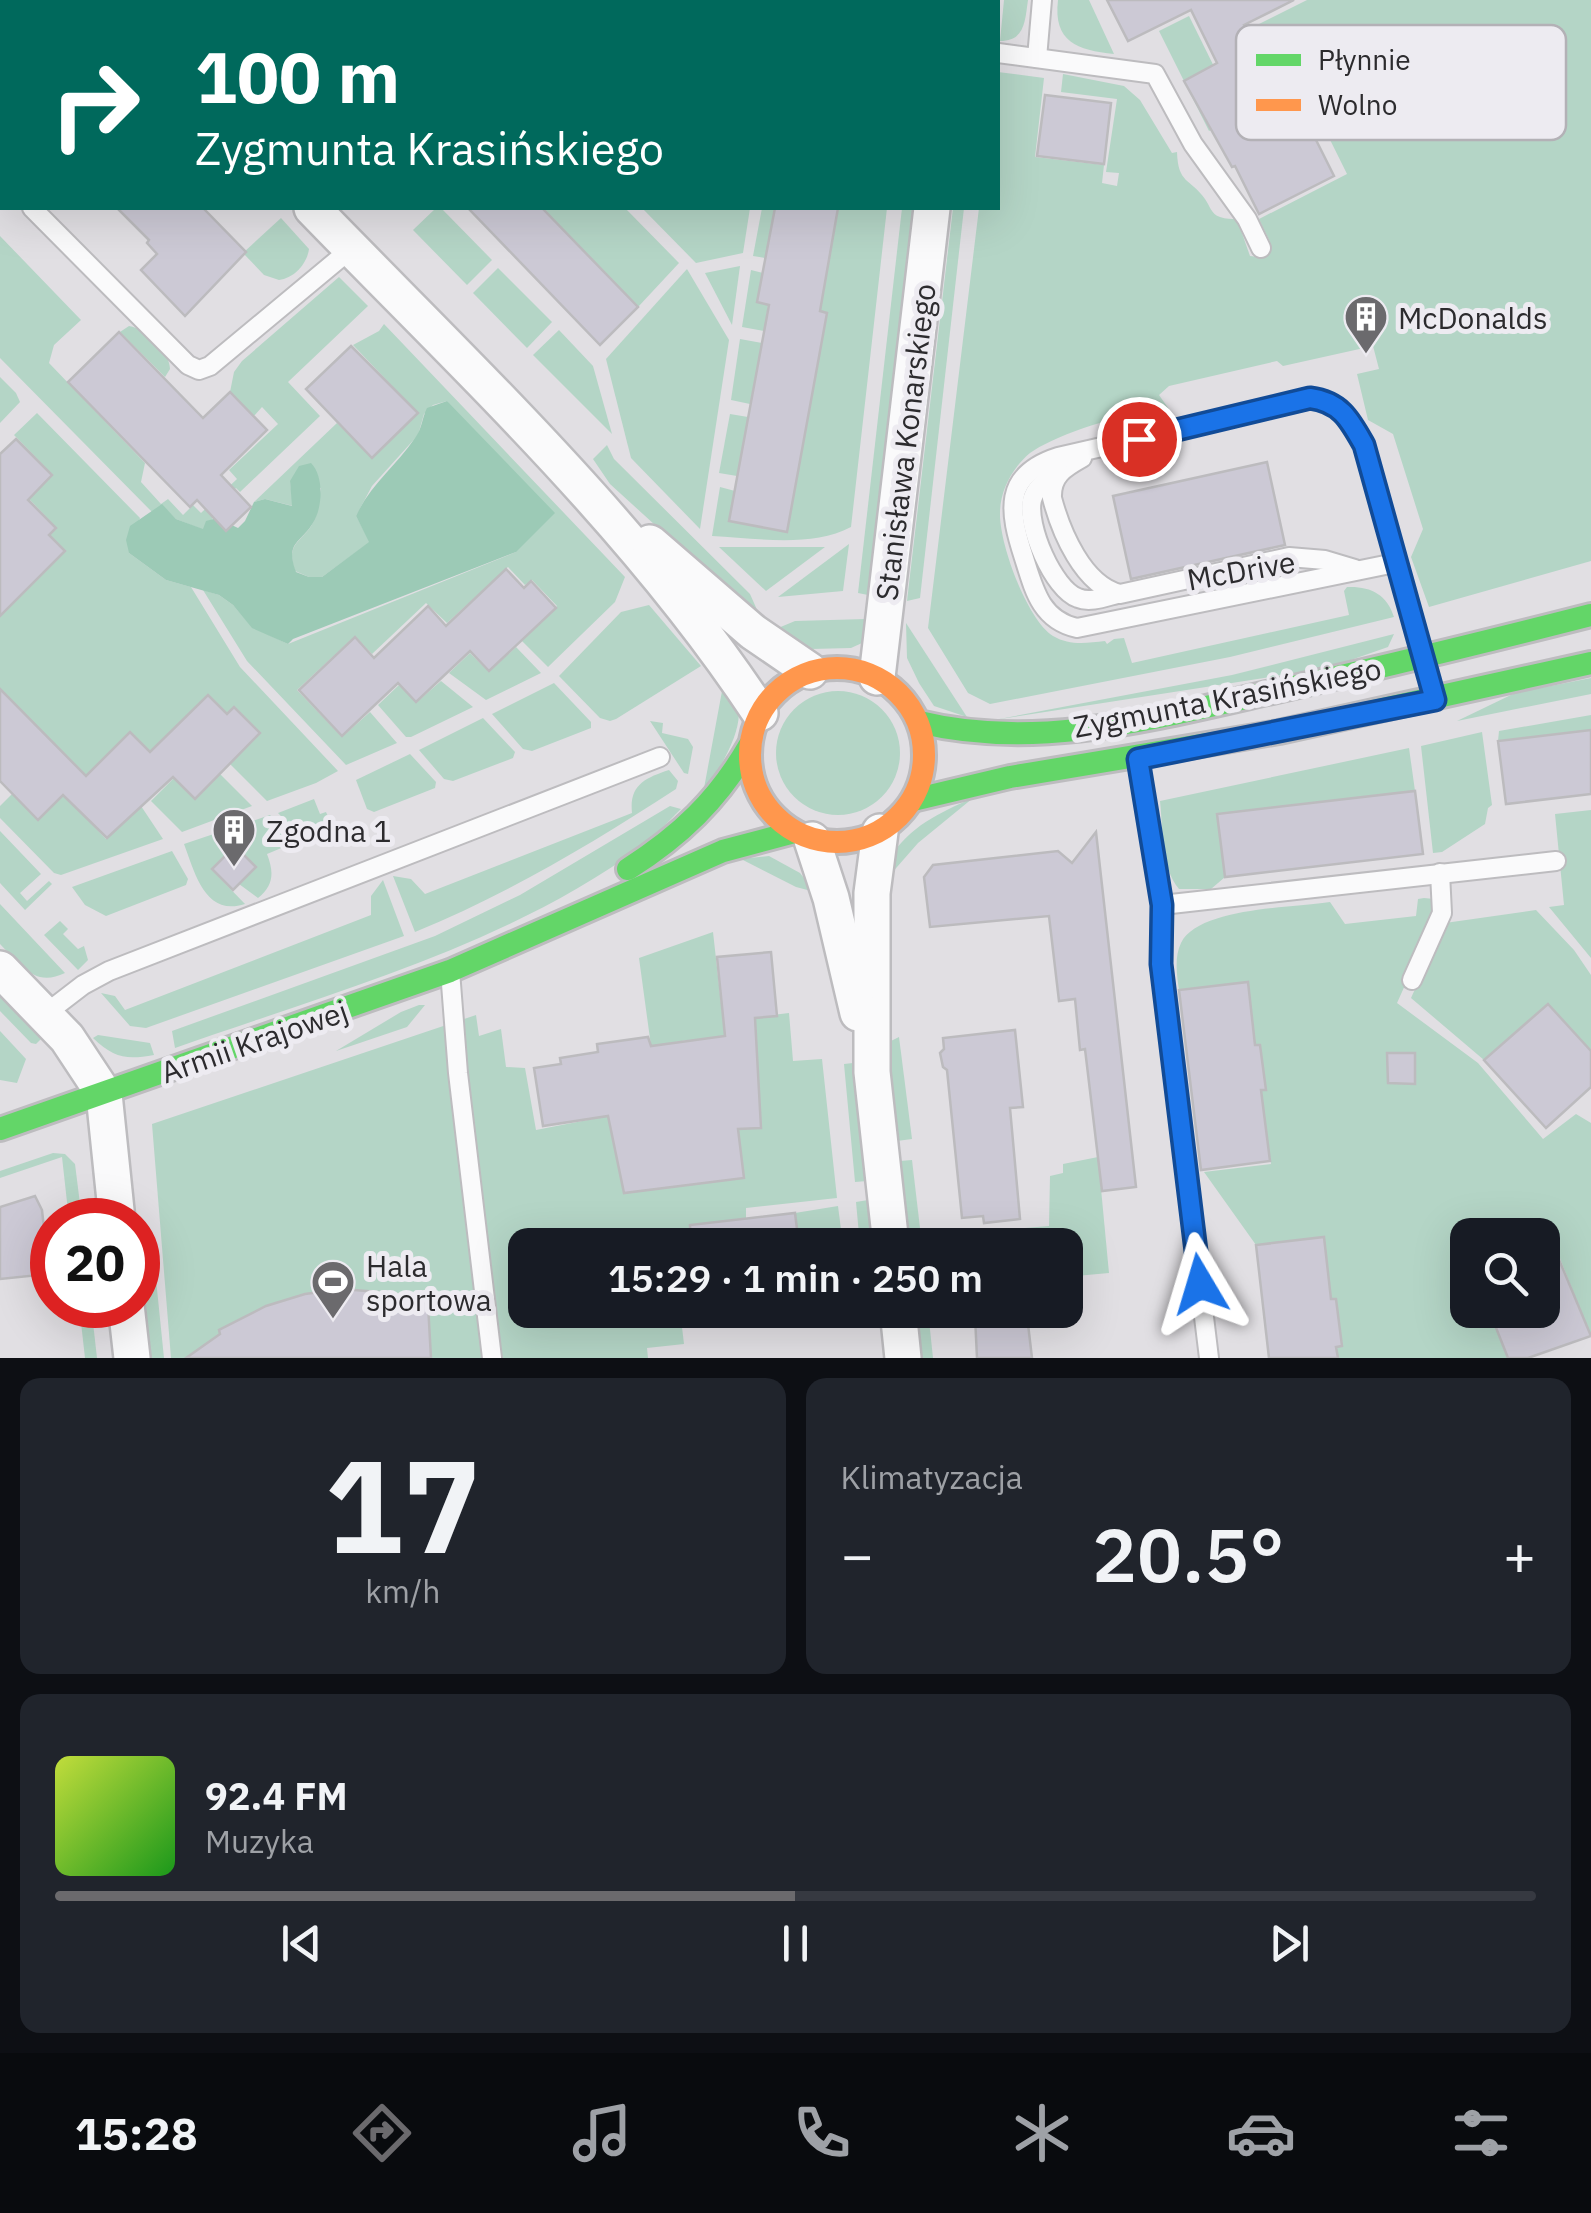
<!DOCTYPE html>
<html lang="pl">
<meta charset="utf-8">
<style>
body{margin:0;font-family:"IBM Plex Sans",sans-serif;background:#20242c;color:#f1f3f6;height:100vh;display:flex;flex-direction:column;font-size:38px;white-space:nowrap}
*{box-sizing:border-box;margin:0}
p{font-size:32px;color:#9ea1a6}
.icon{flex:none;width:55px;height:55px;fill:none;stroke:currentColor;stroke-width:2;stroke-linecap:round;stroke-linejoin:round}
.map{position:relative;height:1358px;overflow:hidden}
.sheet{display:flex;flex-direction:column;gap:20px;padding:20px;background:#0d0f14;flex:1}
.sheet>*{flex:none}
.guide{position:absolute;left:0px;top:0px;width:1000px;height:210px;box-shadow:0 10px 40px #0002;background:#00695c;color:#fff;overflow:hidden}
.fabs{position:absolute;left:1450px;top:1218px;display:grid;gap:20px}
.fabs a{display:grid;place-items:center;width:110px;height:110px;border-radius:20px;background:#171b24;box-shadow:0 10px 40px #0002;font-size:50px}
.speed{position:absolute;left:30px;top:1198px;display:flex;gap:20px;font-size:50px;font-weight:700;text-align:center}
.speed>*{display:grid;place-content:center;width:130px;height:130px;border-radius:50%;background:#171b24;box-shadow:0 10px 40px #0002;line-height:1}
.speed .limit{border:15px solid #d22;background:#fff;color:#111}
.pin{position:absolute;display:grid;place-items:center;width:85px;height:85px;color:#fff;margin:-42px;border:5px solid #fff;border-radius:50%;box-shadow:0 2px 10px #0007}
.me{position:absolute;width:110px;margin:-55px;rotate:353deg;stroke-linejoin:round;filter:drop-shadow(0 0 8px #0008)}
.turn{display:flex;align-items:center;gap:35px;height:210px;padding:0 30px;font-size:45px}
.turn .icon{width:130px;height:130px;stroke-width:2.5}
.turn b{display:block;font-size:70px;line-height:85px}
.big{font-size:75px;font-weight:600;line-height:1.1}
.sheet .card{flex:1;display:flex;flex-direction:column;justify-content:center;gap:15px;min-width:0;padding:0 35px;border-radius:20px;background:#20242c}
.sheet .dial{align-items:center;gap:0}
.dial b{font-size:130px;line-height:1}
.song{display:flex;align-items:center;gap:30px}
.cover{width:120px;height:120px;border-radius:15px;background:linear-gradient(135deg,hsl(70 70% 55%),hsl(120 70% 35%))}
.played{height:10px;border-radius:5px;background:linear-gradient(90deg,#6b6a6d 50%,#363941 50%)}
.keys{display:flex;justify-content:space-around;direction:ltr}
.heat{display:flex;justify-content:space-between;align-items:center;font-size:55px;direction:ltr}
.sheet .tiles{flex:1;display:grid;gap:20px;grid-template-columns:1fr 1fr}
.card:last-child{grid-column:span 2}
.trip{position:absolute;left:508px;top:1228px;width:575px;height:100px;border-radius:20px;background:#171b24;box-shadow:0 10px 40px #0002;font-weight:600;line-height:100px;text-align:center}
.tabs{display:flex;height:160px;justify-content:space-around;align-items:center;background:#090b0e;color:#9ea1a6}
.tabs .icon{width:70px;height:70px}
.tabs .on{color:#6b6a6d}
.tabs b{font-size:45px;color:#f1f3f6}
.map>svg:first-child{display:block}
.green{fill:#b4d5c6}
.forest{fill:#9ccab6}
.building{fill:#ccc9d5;stroke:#bcbbbe;stroke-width:2.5}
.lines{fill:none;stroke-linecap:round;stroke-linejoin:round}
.lane-casing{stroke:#bdbcbf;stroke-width:22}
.street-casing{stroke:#bdbcbf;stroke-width:40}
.fast-casing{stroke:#bdbcbf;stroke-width:28}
.slow-casing{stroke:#bdbcbf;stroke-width:28}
.lane{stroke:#fafafb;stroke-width:18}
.street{stroke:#fafafb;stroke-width:35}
.fast{stroke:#63d668;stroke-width:22}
.slow{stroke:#ff974d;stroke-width:22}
.route-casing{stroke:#114b97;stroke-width:25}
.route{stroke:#1a73e8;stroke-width:18}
.labels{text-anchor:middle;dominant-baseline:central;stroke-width:10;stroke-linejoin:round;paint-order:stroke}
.poi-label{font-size:30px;fill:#2c2b2e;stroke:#edebf1;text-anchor:start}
.street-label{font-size:30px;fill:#2c2b2e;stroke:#edebf1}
.key{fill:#edebf1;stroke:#b3b1b6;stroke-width:2.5}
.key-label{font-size:28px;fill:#2c2b2e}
</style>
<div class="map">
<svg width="1591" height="1358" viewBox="0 0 1591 1358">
<rect width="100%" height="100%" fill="#e1dfe3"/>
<g class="green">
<path d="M495 0H780L489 2Z"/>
<path d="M1004 0H1028C1025 21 1025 41 1000 41Z"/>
<path d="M1058 0H1089L1114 54C1077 50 1053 42 1058 0Z"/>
<path d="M1307 0H1591V561L1429 607 1411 557 1423 529 1393 434 1368 420 1357 374 1379 369 1373 346 1283 366 1277 361 1169 386 1159 395 1171 412 1168 418C1160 418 1154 415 1146 415 1119 413 1051 437 1030 453 1013 467 1000 490 1000 513 999 543 1027 620 1053 636 1070 646 1087 643 1105 641L1107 644 1114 639 1124 638 1132 663 1349 615 1344 591 1347 587C1370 586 1387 594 1394 617L1230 657 990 704 968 693 928 628 979 208H998V72L1044 78 1035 157 1104 165 1102 183 1117 186 1119 173 1106 172 1117 99 1061 92 1063 74 1124 86 1140 100 1172 153 1177 152C1178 184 1190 178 1205 199 1210 206 1211 214 1220 217 1226 219 1231 219 1237 219L1250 256 1259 257 1270 242 1259 219 1347 174 1292 63 1269 75 1247 30Z"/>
<path d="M1189 16 1232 103 1236 117 1209 131 1159 31Z"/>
<path d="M436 208H441L492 260 467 285 413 230Z"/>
<path d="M542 208H625L679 263 638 307Z"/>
<path d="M642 208H750L743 253 696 263Z"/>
<path d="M762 208H775L765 258 753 256Z"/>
<path d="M838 208H887L851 527C811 548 756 538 712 536L720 487 735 491 729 521 787 532 827 313 820 311Z"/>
<path d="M902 208H913L868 595 858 593Z"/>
<path d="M953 208H964L920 598 907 601Z"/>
<path d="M281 218 309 249C307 264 294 278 279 280L264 275 243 253Z"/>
<path d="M0 236 81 320 54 345 49 363 145 463 141 482 161 504 168 499 183 515 193 505 201 513 237 479 229 470 278 424 262 407 254 416 230 392 234 372 242 361 339 277 368 306 288 382 320 416 240 492 236 488 209 513 213 518 204 530 176 519 162 505 153 513 0 358Z"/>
<path d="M740 266 732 325 705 273Z"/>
<path d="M498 268 552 322 527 348 473 293Z"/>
<path d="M687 269 729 340 700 529 631 458 606 359Z"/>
<path d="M751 270 763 273 757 302 768 305 764 331 742 327Z"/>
<path d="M384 324 625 577 615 602 548 667 522 641 557 606 532 580 525 585 508 567 447 623 426 603 372 654 355 636 297 690 342 737 370 712 397 743 346 765 247 661 203 590 219 595 233 605 252 627 288 644 516 552 447 401 433 405 424 414 418 435 372 486 356 516 370 542 322 577H309L295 571C285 541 303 543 314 521 319 511 319 498 321 488L290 481 293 506 265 499 254 502 337 423 372 457 418 413 353 345 379 331Z"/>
<path d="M129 326C147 329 169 351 170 369L165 377 120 332Z"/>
<path d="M559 330 593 366 612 434 533 355Z"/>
<path d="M740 339 762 343 750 404 731 400Z"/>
<path d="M0 377 16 393 20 402 0 423Z"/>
<path d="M37 413 140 518 129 553 166 580 191 587 240 667 338 771 316 783 267 801 230 764 261 733 235 707 227 713 208 694 150 751 130 732 86 776 0 689V616L66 551 50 535 57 528 29 499 53 475 14 435Z"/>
<path d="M730 414 748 417 737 476 719 473Z"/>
<path d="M607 445 614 459 750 594 758 612 756 617 610 484 593 459Z"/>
<path d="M849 544 843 591 778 597Z"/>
<path d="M719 547H825L766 591Z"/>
<path d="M649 605 701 666 616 719 610 721 600 718 559 676 621 612Z"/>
<path d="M866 619 862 643 851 648 811 649 795 647 771 631 795 621Z"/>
<path d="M906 623 967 717 934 706 919 683 907 658Z"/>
<path d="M1394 634 1388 647 1328 668 994 720 1232 675Z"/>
<path d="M516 647 541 673 486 700 449 673 470 653 489 672Z"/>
<path d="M725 675C729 685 736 696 738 706 744 735 714 774 702 799Z"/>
<path d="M1591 678V694L1457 721 1515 693Z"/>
<path d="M441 681 473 707 411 737H406L378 705 399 685 417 702Z"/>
<path d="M554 683 591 722V728L532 751 523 749 492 714Z"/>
<circle cx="838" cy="753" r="62"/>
<path d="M1591 715V730L1498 741 1499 731Z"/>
<path d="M483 718 515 752 513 758 453 781 444 779 419 750Z"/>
<path d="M650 721 663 723 662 733 688 739 693 747 688 774 684 773Z"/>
<path d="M1482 732 1492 805 1488 808 1485 824 1442 852 1433 853 1421 746Z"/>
<path d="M1409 748 1415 791 1217 814 1225 877 1211 889H1179C1161 868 1163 828 1160 801Z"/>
<path d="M410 754 436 782 435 788 374 812 367 809 356 780Z"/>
<path d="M669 770 678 781 676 789C593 843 508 894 415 932L393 876 411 879 425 894 632 813C629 785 645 778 669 770Z"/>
<path d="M220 774 252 806 182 832 151 801 174 778 195 799Z"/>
<path d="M12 794 38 820 64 795 106 839 141 806 163 839 61 875 54 873 0 818V806Z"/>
<path d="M973 798 918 843 890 875 889 859C910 826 939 813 973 798Z"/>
<path d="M314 799 320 814 326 812 333 828C301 840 301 836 278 813Z"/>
<path d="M670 806 681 809C669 821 656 835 642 846 509 945 330 993 175 1048L172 1031 435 936 520 895Z"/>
<path d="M1591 810V958L1549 907 1564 905 1555 814Z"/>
<path d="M270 815 291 838V844L267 854C274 872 274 885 258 898L239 884 256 867 235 847 212 870 245 904C205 917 195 873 184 844Z"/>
<path d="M0 831 41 874 20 893 27 901 49 881 52 884 25 910 0 883Z"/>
<path d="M172 851 188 879 186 885 106 916 85 905 72 887Z"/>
<path d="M769 856 800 873 815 892 796 887 741 859Z"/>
<path d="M383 880 404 936 146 1028 130 1026 101 993 115 996 125 1010 371 915V896Z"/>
<path d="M1424 898 1434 899 1433 923 1397 1003 1478 1063 1543 1139 1576 1114 1591 1123V1336L1557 1251 1543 1256 1542 1235H1468V1310H1489L1508 1358H1338L1336 1347 1341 1346 1336 1299H1331L1324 1238 1256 1245 1204 1172 1271 1164 1261 1090H1265L1255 1045 1247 982 1179 990C1177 976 1174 957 1181 943 1199 907 1294 908 1330 902L1345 924 1416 916 1418 899Z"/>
<path d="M0 904 65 973C34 988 20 964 0 944Z"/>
<path d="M1536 910 1574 950 1591 975V1051L1507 1039 1484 1060 1411 998 1445 923Z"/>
<path d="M60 921 68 929 63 934 78 949 84 946 88 960 78 970 44 935Z"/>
<path d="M713 932 723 1021 789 1013 793 1061 822 1059 837 1198 746 1208V1219L731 1222 733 1245H525V1310H680L684 1344 647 1348 648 1358H171L152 1124 476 1015 479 1036 501 1029 506 1067 525 1068 536 1130 608 1116 611 1131 662 1122 620 1166 624 1192 741 1178 693 1076 688 1040 651 1046 639 958Z"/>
<path d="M0 993 43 1037 36 1044 31 1043 0 1011Z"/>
<path d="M419 1005H425L407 1027 336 1051 401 1012Z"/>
<path d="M0 1031 26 1059 17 1083 0 1080Z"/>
<path d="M98 1035 150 1043 154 1055C126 1060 114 1058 93 1038Z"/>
<path d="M899 1037 912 1139 897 1141 887 1047 889 1042Z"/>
<path d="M853 1063 867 1181 855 1182 844 1064Z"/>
<path d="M53 1153 65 1154 75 1164 82 1220H69L62 1157 0 1178V1171Z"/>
<path d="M1098 1157 1109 1273 1065 1277V1245H937L936 1235 1049 1226 1050 1176 1063 1173V1164Z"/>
<path d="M912 1160 922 1245H907L900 1161Z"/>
<path d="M868 1200 874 1245H860L856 1202Z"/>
<path d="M838 1206 843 1245H799L795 1213Z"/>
<path d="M152 1240 164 1358H149C146 1327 129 1262 152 1240Z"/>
<path d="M79 1305H91L97 1358H85Z"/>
<path d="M811 1310H850L851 1321 813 1325Z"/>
<path d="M929 1320 933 1358H919L915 1322Z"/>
</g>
<path class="forest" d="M447 401 555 513 516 552 293 639 288 644 252 628 233 605 219 595 166 580 129 553 126 540 130 526 162 504 176 519 203 529 206 521 217 518 238 528 245 521 254 502 265 499 292 506 290 481 299 466 311 463C324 476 323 507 313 523 300 544 285 542 296 572L309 577H322L369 542 356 516C370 485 396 466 415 438 422 429 422 418 427 408Z"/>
<g class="building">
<path d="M1107 0H1294L1244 25 1275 86 1286 80 1334 176 1259 214 1235 166 1232 167 1184 81 1217 63 1191 10 1128 41Z"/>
<path d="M1045 95 1111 103 1104 164 1037 156Z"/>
<path d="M117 208H203L246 252 185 316 141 270 157 254 147 243 149 240Z"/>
<path d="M468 208H542L638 307 600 345Z"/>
<path d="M775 208H838L820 311 827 313 787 532 729 521 769 305 757 302Z"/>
<path d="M119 332 203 418 230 392 267 430 221 475 251 507 226 531 197 500 190 507 68 382Z"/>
<path d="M351 346 418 413 372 458 306 389Z"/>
<path d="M16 439 52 475 28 500 56 528 49 535 65 551 0 616V454Z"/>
<path d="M1267 462 1285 545 1131 579 1113 496Z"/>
<path d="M506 569 524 588 531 581 556 608 489 671 470 651 416 702 398 683 342 736 299 690 355 637 374 658 428 606 446 626Z"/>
<path d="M0 689 86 776 130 732 150 752 208 695 227 714 234 707 260 733 195 799 173 777 107 838 63 795 38 820 0 781Z"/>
<path d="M1591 730V794L1506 804 1498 741Z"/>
<path d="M1415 791 1423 854 1225 877 1217 814Z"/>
<path d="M1096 832 1136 1187 1102 1191 1085 1049 1080 1050 1075 999 1059 1001 1049 916 930 927 924 877 933 865 1058 851 1072 863Z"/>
<path d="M235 846 256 867 233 890 212 869Z"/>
<path d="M771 952 777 1016 755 1018 761 1128 738 1129 744 1178 624 1193 608 1116 543 1126 534 1068 561 1064 560 1058 598 1052 597 1044 648 1037 651 1046 725 1036 717 957Z"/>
<path d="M1248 982 1255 1045H1260L1266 1090H1261L1270 1161 1201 1170 1179 990Z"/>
<path d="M1548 1004 1591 1051V1087L1546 1128 1484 1060Z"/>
<path d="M1015 1030 1023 1107 1010 1108 1020 1219 984 1223 983 1216 962 1218 947 1070 943 1067 940 1053 944 1049 943 1038Z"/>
<path d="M1387 1053H1415V1084L1388 1083Z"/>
<path d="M35 1196 42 1210 49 1274 0 1279V1207Z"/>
<path d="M795 1213 799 1245H691L690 1225Z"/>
<path d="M1542 1219 1591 1336 1528 1358H1508L1489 1310H1542Z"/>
<path d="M1324 1237 1331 1299H1336L1342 1346 1336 1347 1338 1358H1269L1256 1245Z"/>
<path d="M342 1289 391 1293 428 1304 431 1358H186L220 1334 219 1330 266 1306 305 1294Z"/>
<path d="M1022 1311 1023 1324H1028L1032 1358H977L975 1316Z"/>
</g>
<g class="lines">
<defs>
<g id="lane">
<path d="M998 53 1155 74 1193 144 1247 219 1261 248"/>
<path d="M1037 58 1042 0"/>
<path d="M0 175 2 178"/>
<path d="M32 208 188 365 199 370 210 366 352 248"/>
<path d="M1082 458C1064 468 1051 476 1052 498 1061 532 1083 585 1120 594L1289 557 1325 560 1355 569"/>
<path d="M1059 471C1048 479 1036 486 1032 500 1026 525 1053 589 1078 598 1090 603 1105 597 1117 594"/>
<path d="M1395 563 1077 628C1041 620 1034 590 1024 558 1009 512 1002 475 1058 457L1311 399C1341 402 1350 420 1364 445L1423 656"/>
<path d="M1137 759 1162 905 1161 964 1209 1358"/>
<path d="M1162 905 1556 861"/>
<path d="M450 971 458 1073 492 1358"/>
<path d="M1412 980 1442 913 1440 873"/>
<path d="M44 1015 83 985 109 971 660 757"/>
</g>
<g id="street">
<path d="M113 0 115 2"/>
<path d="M955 2 956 0"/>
<path d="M312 208C467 368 637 526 760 713"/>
<path d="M650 543 753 632 810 671"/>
<path d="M877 677 932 208"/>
<path d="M880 832 872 893V1072L891 1245"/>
<path d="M812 840 831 898 858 1013"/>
<path d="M0 969 67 1038 104 1094 117 1220"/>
<path d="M126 1305 132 1358"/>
<path d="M898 1310 903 1358"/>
</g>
<g id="fast">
<path d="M919 722C1037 751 1156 718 1272 692 1379 668 1485 642 1591 615"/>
<path d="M913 800 1010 777 1279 732 1591 663"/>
<path d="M628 869C680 836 718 800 749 746"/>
<path d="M0 1129 450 971 723 851 794 832"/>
</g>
<circle id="slow" cx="837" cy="755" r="87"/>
</defs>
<use href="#lane" class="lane-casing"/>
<use href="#street" class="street-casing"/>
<use href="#fast" class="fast-casing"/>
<use href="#slow" class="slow-casing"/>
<use href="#lane" class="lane"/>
<use href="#street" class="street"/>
<use href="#fast" class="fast"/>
<use href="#slow" class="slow"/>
</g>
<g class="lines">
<defs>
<path id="route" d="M1139 439 1310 398C1341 402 1350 420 1364 445L1435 700 1138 759 1162 905 1161 964 1200 1284"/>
</defs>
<use href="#route" class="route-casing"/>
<use href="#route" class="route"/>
</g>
<defs>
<symbol id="building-pin" viewBox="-11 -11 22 30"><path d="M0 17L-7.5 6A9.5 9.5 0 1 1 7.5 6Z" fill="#6b6a6d" stroke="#edebf1"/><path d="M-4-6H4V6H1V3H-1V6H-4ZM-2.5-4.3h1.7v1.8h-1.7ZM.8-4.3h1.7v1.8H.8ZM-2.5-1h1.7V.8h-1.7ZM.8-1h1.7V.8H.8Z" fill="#fff"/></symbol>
<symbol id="stadium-pin" viewBox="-11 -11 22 30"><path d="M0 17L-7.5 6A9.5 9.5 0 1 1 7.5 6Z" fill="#6b6a6d" stroke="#edebf1"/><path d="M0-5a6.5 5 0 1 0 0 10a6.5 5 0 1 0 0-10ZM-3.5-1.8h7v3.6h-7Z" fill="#fff"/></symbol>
</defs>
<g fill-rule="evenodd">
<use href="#building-pin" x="1341" y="292" width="50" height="68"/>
<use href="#building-pin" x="209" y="805" width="50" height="68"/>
<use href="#stadium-pin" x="308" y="1257" width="50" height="68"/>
</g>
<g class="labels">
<g class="poi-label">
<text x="1398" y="317">McDonalds</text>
<text x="266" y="830">Zgodna 1</text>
<text x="366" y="1265">Hala<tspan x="366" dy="34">sportowa</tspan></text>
</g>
<g class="street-label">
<text transform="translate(905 442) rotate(-83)">Stanisława Konarskiego</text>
<text transform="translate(1241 570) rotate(-10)">McDrive</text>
<text transform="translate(1227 697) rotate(-11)">Zygmunta Krasińskiego</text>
<text transform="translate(254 1041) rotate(-19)">Armii Krajowej</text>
</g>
</g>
<rect x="1236" y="25" width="330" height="115" rx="15" class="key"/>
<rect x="1256" y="54" width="45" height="12" fill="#63d668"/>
<rect x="1256" y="99" width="45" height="12" fill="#ff974d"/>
<g class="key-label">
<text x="1318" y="70">Płynnie</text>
<text x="1318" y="115">Wolno</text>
</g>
</svg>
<div class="fabs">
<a><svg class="icon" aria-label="search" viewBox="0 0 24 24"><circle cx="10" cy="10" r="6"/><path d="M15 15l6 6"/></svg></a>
</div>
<div class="speed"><div class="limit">20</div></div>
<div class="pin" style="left:1139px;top:439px;background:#d93025"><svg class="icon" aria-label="arrive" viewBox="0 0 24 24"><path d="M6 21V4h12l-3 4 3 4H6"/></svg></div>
<svg class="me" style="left:1200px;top:1284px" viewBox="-20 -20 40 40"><path d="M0-17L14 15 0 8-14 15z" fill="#1a73e8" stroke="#fff" stroke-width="4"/></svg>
<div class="trip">15:29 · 1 min · 250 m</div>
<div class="guide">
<div class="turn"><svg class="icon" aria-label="right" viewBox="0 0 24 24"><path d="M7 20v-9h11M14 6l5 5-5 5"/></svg><div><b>100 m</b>Zygmunta Krasińskiego</div></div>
</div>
</div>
<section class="sheet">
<div class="tiles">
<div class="card dial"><b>17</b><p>km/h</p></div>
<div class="card"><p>Klimatyzacja</p>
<div class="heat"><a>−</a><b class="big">20.5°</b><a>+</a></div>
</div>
<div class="card">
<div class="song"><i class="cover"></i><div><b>92.4 FM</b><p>Muzyka</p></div></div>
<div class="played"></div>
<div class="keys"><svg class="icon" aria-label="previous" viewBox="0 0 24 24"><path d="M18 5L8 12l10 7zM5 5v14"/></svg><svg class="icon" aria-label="pause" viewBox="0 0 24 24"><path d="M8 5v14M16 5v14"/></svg><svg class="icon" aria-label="next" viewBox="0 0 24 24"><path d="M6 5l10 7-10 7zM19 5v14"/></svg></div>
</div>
</div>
</section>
<nav class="tabs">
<b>15:28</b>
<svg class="icon on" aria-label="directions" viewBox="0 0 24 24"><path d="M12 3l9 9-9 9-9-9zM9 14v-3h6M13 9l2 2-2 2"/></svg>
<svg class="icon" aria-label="music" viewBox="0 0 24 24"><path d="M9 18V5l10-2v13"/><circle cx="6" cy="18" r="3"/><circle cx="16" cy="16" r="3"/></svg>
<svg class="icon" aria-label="phone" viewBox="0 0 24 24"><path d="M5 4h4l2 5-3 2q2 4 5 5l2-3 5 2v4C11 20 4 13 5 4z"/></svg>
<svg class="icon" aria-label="climate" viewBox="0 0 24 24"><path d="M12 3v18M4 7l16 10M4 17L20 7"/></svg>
<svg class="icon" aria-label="car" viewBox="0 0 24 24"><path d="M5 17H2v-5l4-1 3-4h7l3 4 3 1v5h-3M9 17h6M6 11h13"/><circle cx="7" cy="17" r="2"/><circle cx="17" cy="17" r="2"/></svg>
<svg class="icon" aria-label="filters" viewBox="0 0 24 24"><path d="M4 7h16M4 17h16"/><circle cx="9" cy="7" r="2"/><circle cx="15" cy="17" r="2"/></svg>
</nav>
